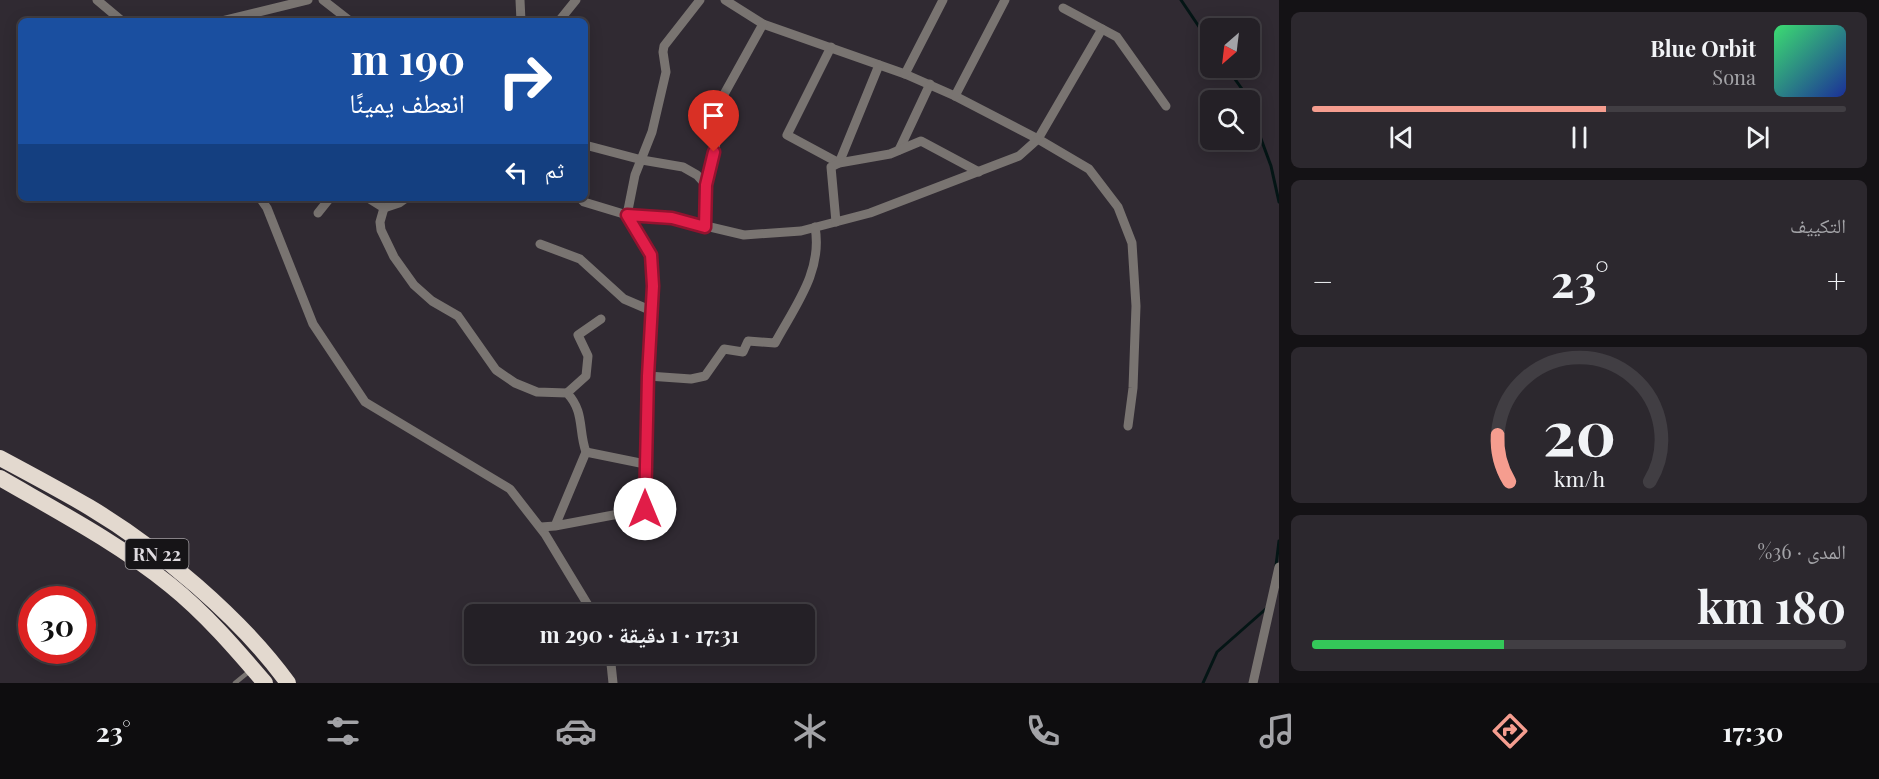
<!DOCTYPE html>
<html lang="ar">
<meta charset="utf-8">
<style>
body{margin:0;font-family:"Playfair Display","Noto Naskh Arabic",serif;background:#2c282e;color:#f1f3f6;direction:rtl;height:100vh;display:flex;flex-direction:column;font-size:22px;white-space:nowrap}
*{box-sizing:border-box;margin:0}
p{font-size:20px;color:#a3a3a7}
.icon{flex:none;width:33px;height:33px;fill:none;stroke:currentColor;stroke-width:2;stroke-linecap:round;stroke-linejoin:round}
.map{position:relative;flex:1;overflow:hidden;direction:ltr}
.sheet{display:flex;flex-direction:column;gap:12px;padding:12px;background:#141215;width:600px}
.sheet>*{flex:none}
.banner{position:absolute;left:18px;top:18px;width:570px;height:183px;border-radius:9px;box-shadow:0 3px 15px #0003,0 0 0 2px #413e43;direction:rtl;background:#1a4fa0;color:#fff;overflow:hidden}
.needle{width:39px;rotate:208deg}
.buttons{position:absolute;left:1200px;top:18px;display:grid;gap:12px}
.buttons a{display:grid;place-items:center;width:60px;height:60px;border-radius:9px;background:#242026;box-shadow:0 3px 15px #0003,0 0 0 2px #413e43;font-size:30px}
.speed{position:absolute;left:18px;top:586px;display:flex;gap:12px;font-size:30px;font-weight:700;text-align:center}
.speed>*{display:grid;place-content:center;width:78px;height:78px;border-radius:50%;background:#242026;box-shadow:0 3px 15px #0003,0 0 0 2px #413e43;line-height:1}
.speed .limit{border:9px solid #d22;background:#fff;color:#111}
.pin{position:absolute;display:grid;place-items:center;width:51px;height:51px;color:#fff;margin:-62px -26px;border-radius:50% 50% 50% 0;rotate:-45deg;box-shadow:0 0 6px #0007}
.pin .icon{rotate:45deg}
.me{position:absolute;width:66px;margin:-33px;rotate:0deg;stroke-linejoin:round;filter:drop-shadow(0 0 4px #0008)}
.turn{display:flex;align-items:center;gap:21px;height:126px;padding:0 24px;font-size:27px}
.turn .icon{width:78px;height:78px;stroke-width:2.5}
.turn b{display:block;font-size:42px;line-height:51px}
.then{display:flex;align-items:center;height:57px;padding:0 24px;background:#0003;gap:12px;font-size:22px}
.big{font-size:45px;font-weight:700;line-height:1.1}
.sheet .card{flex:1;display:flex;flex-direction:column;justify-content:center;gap:9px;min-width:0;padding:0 21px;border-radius:9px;background:#2c282e}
.sheet .dial{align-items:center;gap:0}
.dial svg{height:156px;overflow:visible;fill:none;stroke:#413e43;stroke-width:7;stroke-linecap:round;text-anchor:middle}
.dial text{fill:#f1f3f6;stroke:none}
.song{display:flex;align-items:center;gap:18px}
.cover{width:72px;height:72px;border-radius:9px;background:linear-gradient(135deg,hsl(140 70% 55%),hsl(230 70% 35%))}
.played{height:6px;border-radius:3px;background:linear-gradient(90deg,#f59d8f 55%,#413e43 55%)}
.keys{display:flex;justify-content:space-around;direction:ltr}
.heat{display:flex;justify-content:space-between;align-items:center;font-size:33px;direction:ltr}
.charge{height:9px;border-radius:4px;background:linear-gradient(90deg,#34c759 36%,#413e43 0)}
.trip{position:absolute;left:464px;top:604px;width:351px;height:60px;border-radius:9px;background:#242026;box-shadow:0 3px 15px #0003,0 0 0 2px #413e43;font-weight:700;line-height:60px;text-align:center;direction:rtl}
.tabs{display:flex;height:96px;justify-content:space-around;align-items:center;background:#0e0d0f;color:#a3a3a7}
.tabs .icon{width:42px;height:42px}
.tabs .current{color:#f59d8f}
.tabs b{font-size:27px;color:#f1f3f6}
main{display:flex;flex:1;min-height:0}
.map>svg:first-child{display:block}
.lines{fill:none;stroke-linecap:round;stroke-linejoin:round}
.stream{stroke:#041515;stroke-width:3}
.lane{stroke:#797471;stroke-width:4.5}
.street{stroke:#797471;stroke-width:9}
.highway{stroke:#e3d9cf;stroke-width:16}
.route-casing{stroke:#92132f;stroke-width:15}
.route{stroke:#e11d48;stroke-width:10}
.labels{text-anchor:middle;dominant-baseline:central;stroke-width:6;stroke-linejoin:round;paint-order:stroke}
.shield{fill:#161417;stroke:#a29fa3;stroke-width:1.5}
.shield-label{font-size:18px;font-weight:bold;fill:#dedadf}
</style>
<main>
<section class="sheet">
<div class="card">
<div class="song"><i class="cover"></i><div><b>Blue Orbit</b><p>Sona</p></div></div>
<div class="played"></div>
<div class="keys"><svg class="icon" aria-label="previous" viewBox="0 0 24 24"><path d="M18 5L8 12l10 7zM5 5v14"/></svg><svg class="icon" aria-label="pause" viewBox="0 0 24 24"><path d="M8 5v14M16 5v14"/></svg><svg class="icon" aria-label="next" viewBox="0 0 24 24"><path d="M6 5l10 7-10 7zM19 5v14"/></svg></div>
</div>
<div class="card"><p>التكييف</p>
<div class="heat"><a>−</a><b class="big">23°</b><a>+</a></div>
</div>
<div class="card dial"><svg viewBox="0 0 100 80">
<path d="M14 69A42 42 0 1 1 86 69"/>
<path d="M14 69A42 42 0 0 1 8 45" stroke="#f59d8f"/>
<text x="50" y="56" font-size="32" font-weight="700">20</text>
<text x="50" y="72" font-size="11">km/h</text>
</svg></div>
<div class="card"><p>المدى · 36%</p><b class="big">180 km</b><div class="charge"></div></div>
</section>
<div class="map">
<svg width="1279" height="683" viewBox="0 0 1279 683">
<rect width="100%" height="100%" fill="#302a32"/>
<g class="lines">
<g class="stream">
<path d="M1181 0 1210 43"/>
<path d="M1227 68 1242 89 1246 100"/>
<path d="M1250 109 1271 166 1279 202"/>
<path d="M1276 566 1279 541"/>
<path d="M1203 683 1217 652 1268 607"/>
</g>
<path class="lane" d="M235 683 251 670"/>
<g class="street">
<path d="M97 0 122 21"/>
<path d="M323 0 350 21"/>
<path d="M520 0 521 21"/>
<path d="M725 0 763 24 905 74 955 96 1038 139 1089 169 1118 207 1132 243 1136 306 1133 388 1128 426"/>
<path d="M1063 8 1117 37 1166 106"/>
<path d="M221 21 308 0"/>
<path d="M559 21 576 0"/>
<path d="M831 47 787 135 839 163 879 65"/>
<path d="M905 74 943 0"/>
<path d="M955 96 1005 0"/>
<path d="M585 145 642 160 683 167 697 175 706 185 707 200 705 227"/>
<path d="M899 150 930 84"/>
<path d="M706 185 718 135 707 125 763 24"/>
<path d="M260 198 267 208 313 324 365 402 510 489 545 534 594 615"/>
<path d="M368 198 384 208 380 222 381 230 394 257 414 285 432 301 458 316 496 370 515 383 537 392 567 393C585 412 578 430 586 452"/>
<path d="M580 198 584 202 627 215 672 218 744 235 801 231 870 213 1019 156 1038 139 1102 29"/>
<path d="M384 208 399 203 406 198"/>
<path d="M318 213 330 198"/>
<path d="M836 222 831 167 839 163 890 154 921 141 979 172"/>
<path d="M540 244 580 259 624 299 652 311 648 376"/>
<path d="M652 311 651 255 627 215 635 175 652 132 666 72 663 52 664 46 700 0"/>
<path d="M567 393 586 376 588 356 578 335 601 319"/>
<path d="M645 464 648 376 691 379 705 376 724 349 743 352 748 341 775 343C795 306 823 271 815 227"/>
<path d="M541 527 555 526 645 509V464L586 452 555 526"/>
<path d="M610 654 613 683"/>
<path d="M1253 683 1279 567"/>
</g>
<g class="highway">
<path d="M0 458C30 474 60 490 89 507 158 548 241 618 288 683"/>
<path d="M0 478C57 511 118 543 170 585 205 613 236 649 265 683"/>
</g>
</g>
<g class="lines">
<defs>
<path id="route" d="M645 509 648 376 653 286 651 255 627 215 672 218 705 227 706 185 714 152"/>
</defs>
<use href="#route" class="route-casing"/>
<use href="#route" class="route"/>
</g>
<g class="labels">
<rect class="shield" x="125.5" y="539" width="63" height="30" rx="4.5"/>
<g class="shield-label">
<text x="157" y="554">RN 22</text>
</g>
</g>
</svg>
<div class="buttons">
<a><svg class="needle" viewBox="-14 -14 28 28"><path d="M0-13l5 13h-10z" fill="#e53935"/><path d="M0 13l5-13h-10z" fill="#a3a3a7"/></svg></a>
<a><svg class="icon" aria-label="search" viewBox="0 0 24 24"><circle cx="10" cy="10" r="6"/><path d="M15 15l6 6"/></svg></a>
</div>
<div class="speed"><div class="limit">30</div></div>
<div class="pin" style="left:714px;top:152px;background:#d93025"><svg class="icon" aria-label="arrive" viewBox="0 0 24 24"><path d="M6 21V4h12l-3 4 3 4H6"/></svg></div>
<svg class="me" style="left:645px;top:509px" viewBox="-20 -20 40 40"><circle r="19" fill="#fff"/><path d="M0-13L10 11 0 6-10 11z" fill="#e11d48"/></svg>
<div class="trip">17:31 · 1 دقيقة · 290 m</div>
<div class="banner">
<div class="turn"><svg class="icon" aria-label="right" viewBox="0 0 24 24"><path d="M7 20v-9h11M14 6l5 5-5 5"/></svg><div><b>190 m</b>انعطف يمينًا</div></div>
<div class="then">ثم<svg class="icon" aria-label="left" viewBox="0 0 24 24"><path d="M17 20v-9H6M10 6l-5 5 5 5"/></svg></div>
</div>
</div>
</main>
<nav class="tabs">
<b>17:30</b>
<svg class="icon current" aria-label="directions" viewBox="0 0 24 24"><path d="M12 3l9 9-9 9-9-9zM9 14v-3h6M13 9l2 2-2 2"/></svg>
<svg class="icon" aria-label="music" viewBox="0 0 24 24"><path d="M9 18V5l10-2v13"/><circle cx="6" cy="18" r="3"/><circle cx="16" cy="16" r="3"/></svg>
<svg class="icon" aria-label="phone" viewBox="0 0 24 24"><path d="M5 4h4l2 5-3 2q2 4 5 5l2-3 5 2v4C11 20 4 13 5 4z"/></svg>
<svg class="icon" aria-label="climate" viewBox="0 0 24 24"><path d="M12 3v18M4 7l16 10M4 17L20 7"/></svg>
<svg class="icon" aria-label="car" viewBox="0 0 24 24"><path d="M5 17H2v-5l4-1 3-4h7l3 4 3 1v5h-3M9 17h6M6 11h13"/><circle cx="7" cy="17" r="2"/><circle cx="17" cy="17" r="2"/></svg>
<svg class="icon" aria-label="filters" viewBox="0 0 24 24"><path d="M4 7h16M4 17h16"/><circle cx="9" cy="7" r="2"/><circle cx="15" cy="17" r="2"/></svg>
<b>23°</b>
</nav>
